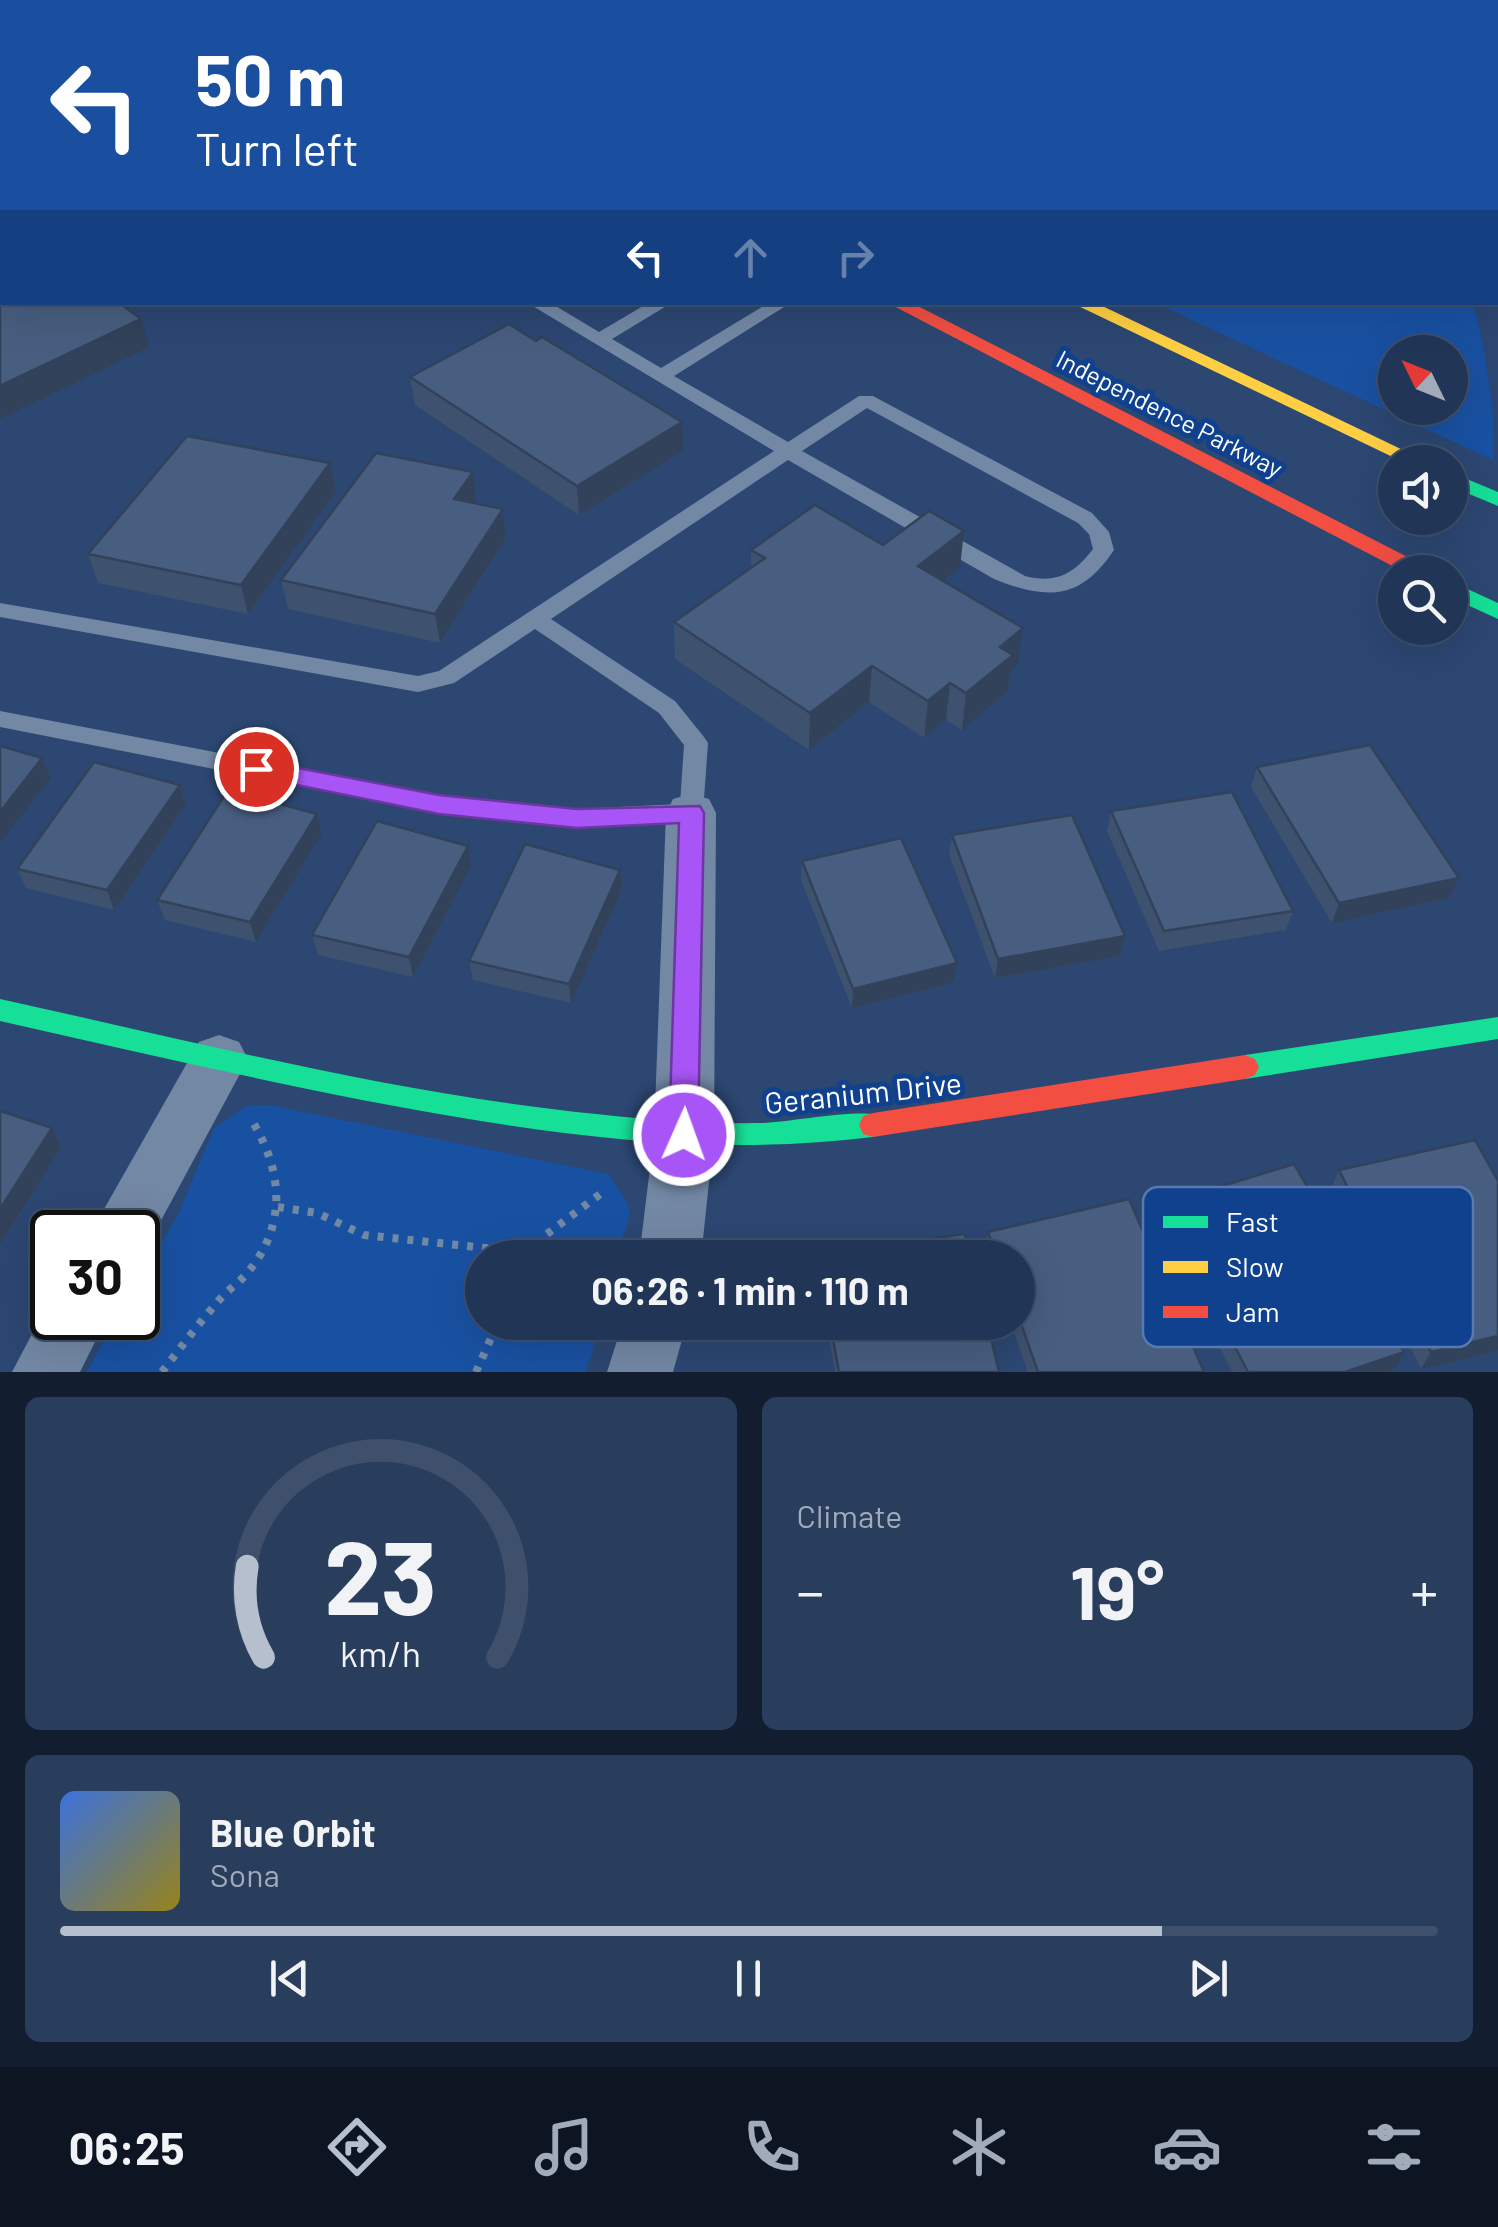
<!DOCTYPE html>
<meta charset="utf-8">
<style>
body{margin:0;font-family:Barlow,sans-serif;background:#293d5c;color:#f1f3f6;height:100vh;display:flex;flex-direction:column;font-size:38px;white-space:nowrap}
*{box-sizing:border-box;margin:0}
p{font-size:32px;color:#a2abb9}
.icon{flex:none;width:55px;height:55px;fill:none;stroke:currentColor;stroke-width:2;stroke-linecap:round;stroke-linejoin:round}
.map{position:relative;height:1372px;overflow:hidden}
.side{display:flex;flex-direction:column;gap:25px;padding:25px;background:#121d2f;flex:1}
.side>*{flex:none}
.hud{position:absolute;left:0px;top:0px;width:1500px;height:305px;box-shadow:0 10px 40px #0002,0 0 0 2px #3e506c;background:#1a4fa0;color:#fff;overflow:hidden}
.needle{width:65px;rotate:313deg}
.controls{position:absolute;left:1378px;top:335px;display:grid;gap:20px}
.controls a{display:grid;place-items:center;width:90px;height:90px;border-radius:50%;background:#213556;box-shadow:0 10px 40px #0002,0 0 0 2px #3e506c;font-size:50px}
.speed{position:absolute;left:30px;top:1210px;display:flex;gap:20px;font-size:50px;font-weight:700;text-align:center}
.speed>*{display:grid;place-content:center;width:130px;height:130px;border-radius:50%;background:#213556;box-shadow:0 10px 40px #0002,0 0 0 2px #3e506c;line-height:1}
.speed .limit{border:5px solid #111;border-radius:15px;background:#fff;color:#111}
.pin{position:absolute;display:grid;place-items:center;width:85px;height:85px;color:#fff;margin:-42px;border:5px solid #fff;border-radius:50%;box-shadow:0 2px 10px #0007}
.me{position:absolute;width:110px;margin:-55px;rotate:2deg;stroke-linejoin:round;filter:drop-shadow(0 0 8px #0008)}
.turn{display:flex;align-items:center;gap:35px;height:210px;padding:0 30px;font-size:45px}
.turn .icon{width:130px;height:130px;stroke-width:2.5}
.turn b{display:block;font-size:70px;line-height:85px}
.lanes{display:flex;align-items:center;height:95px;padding:0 30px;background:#0003;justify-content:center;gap:50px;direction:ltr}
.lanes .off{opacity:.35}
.big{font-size:75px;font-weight:700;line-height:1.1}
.side .widget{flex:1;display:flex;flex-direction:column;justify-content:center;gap:15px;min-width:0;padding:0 35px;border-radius:15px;background:#293d5c}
.side .dial{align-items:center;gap:0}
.dial svg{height:260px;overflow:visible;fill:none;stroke:#3e506c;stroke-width:7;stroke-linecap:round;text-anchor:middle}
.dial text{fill:#f1f3f6;stroke:none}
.song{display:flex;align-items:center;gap:30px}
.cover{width:120px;height:120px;border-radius:15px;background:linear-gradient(135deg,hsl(220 70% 55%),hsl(50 70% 35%))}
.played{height:10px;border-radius:5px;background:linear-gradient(90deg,#b5bfce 80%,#3e506c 80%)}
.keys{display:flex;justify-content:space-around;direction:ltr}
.heat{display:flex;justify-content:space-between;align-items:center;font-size:55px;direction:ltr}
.side .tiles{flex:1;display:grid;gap:25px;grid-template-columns:1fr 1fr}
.widget:last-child{grid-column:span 2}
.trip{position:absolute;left:465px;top:1240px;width:570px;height:100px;border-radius:50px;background:#213556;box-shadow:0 10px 40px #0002,0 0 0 2px #3e506c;font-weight:700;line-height:100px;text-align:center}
.tab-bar{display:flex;height:160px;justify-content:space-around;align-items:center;background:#0d1522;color:#a2abb9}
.tab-bar .icon{width:70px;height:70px}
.tab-bar .on{color:#b5bfce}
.tab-bar b{font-size:45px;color:#f1f3f6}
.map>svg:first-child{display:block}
.green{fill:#1951a2;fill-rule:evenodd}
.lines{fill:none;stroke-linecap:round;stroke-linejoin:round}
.stream{fill:#0b306b;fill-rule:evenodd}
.path-far1{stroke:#7388a5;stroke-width:5;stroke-dasharray:4 5;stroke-linecap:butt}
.path{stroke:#7388a5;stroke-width:8;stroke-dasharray:6 9;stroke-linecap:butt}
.lane{fill:#7388a5;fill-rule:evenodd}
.street{fill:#7388a5;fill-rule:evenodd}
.fast{fill:#16e098;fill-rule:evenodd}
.slow{fill:#ffcf43;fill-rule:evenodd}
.jam{fill:#f24e42;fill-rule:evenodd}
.wall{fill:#3e516e}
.shaded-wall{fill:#32425a}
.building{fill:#485e80;stroke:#32425a;stroke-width:2.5}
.route{fill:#a855f7;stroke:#6d37a1;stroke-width:2.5}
.labels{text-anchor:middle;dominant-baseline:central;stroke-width:10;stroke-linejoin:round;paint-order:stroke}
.street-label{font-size:25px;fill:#fff;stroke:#0f418f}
.near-street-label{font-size:30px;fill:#fff;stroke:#0f418f}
.key{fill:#0f418f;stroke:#577ab1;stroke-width:2.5}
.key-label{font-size:28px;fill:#fff}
</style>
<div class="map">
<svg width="1498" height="1372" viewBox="0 0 1498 1372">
<rect width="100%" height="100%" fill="#2c4772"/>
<g class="green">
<path d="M471 0H1498V90V2Z"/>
<path d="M1155 303H1473C1484 341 1498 424 1493 460ZM1395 352H1450V408H1395Z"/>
<path d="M269 1105 608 1174C640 1217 629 1211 617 1257L482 1258V1322L600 1323 586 1372H87L116 1318H138V1282L178 1215 214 1128 247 1106Z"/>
</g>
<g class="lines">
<g class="stream">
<path d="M103 0H119L121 2H107Z"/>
<path d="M1425 0H1439L1436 2H1424Z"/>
</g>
<g class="path-far1">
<path d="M198 0 204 2"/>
<path d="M522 2 526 0"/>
</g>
<g class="path">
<path d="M278 1207 317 1213 364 1235 532 1253"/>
<path d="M529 1258 547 1234 607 1189"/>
<path d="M162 1372C181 1347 200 1322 220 1299 229 1289 240 1282 248 1272 287 1225 283 1171 252 1121"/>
<path d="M476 1372 498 1322"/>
</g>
<g class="lane">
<path d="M0 85 2 86V94L0 95Z"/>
<rect x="0" y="124" width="2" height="10"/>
<path d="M526 302H549L599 332 650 302H673L612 339 661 368 770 302H792L674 376 788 442 859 396H873L1092 513 1109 532 1114 550C1080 601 1047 600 994 579L788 460 551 619 675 701 704 737 708 743 703 813 700 819 691 822 577 827 439 813 0 727V711L439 795 577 809 680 804 684 745 659 713 535 629 454 683 418 692 0 617V603L418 676 439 671 774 451ZM867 408 1078 523 1089 534 1093 549C1074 574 1056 584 1025 576L802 451Z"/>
</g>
<g class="street">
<path d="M691 794 709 799 716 813 714 1135 701 1258H639L654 1135 666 813 673 799Z"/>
<path d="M219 1035 239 1042 248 1059 144 1252 138 1254V1232H91L199 1042Z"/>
<path d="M52 1296V1318H107L80 1372H12Z"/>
<path d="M623 1322H687L673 1372H607Z"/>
</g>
<g class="fast">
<path d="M275 0H293L294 2H277Z"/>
<path d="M431 0H449L450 2H433Z"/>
<path d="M1450 472 1498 492V506L1450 486Z"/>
<path d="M1450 581 1498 603V619L1450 597Z"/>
<path d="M0 999C197 1042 395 1094 596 1114 651 1120 707 1124 763 1123 791 1122 861 1108 883 1116L887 1125 883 1134 873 1137C712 1157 558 1136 400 1107 266 1082 133 1051 0 1021Z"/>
<path d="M1498 1017V1039L1245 1079 1235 1075 1231 1067 1235 1059 1245 1055Z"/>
</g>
<path class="slow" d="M1070 302H1094L1428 462H1403Z"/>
<g class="jam">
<path d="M886 302H910L1427 567 1431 572H1404Z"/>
<path d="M1245 1055 1255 1059 1259 1067 1255 1075 1245 1079 873 1137 863 1134 859 1125 863 1116 873 1113Z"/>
</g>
</g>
<g class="wall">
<path d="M0 145H2V200L0 199Z"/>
<path d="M410 377 683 451 579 515 415 405Z"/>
<path d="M336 492 248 614 98 583 88 554Z"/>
<path d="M476 501 475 503 503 509 506 537 440 643 288 609 281 580Z"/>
<path d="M883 545 960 568 943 580 1018 665 1010 671 1008 691 962 730 946 720 924 738 869 702 809 750 675 659 674 622 751 568V550Z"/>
<path d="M1257 767 1459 878 1450 898 1332 923 1251 787Z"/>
<path d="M180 785 186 805 114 910 26 888 17 869Z"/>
<path d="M1111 811 1293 911 1286 930 1159 951 1107 831Z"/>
<path d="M322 834 256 942 165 920 157 900Z"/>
<path d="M952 835 1120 956 995 978 949 855Z"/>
<path d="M802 861 957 963 955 982 852 1008 801 880Z"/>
<path d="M471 866 413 977 318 955 312 935Z"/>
<path d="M620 870 622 890 571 1003 473 980 469 961Z"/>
<path d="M1339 1170 1498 1351 1421 1369 1331 1189Z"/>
<path d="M1161 1205 1395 1369 1387 1372H1232L1155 1223Z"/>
<path d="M988 1232 1204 1372H1028L1010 1322H1018V1258H987L984 1251Z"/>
<path d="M826 1322H987L999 1372H835Z"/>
</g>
<g class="shaded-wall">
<path d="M141 319 149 347 0 419V386Z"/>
<path d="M682 422 683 451 579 515 577 486Z"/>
<path d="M330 463 336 492 248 614 241 585Z"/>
<path d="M473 472 476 501 459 528 454 499Z"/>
<path d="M503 509 506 537 440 643 435 614Z"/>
<path d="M964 531 960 568 914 602 918 566Z"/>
<path d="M1023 628 1018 665 1010 671 1008 691 962 730 966 693 1000 647Z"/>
<path d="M872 666 869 702 809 750 810 713Z"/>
<path d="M950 683 946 720 924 738 928 701Z"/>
<path d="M42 758 51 778 0 843V812Z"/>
<path d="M180 785 186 805 114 910 107 890Z"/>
<path d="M317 814 322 834 256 942 250 922Z"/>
<path d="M468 846 471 866 413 977 409 957Z"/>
<path d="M620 870 622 890 571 1003 569 984Z"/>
<path d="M1459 878 1450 898 1332 923 1339 903Z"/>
<path d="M1125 936 1120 956 995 978 998 959Z"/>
<path d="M957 963 955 982 852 1008 853 989Z"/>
<path d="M52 1128 61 1147 0 1244V1209Z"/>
<path d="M1498 1336V1351L1421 1369 1431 1352Z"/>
<path d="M1404 1352 1395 1369 1387 1372H1345Z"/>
</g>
<g class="building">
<rect x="0" y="97" width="2" height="14"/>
<path d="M0 145H2V182L0 181Z"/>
<path d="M2 277V302H118L141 319 0 386V278Z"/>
<path d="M509 324 536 341 542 337 682 422 577 486 410 377Z"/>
<path d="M187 436 330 463 241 585 88 554Z"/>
<path d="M376 453 473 472 454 499 503 509 435 614 281 580Z"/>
<path d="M815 505 883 545 929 511 964 531 918 566 1023 628 1000 647 1013 655 966 693 950 683 928 701 872 666 810 713 674 622 765 558 751 550Z"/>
<path d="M1370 745 1459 878 1339 903 1257 767Z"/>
<path d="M0 746 42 758 0 812Z"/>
<path d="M94 762 180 785 107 890 17 869Z"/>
<path d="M228 790 317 814 250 922 157 900Z"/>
<path d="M1232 792 1293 911 1164 931 1111 811Z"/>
<path d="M1072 815 1125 936 998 959 952 835Z"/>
<path d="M377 821 468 846 409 957 312 935Z"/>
<path d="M901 838 957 963 853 989 802 861Z"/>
<path d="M525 844 620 870 569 984 469 961Z"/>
<path d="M0 1111 52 1128 0 1209Z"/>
<path d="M1475 1140 1498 1181V1336L1431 1352 1339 1170Z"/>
<path d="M1294 1164 1404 1352 1345 1372H1248L1161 1205Z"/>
<path d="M1129 1199 1204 1372H1038L1018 1315V1258H997L988 1232Z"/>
<path d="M965 1234 971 1258H819L818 1254Z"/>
<path d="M830 1322H987L999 1372H839Z"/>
</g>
<path class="route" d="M256 760 439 795 577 809 700 806 704 813 698 1135 694 1144 684 1148 673 1144 669 1135 679 823 577 828 439 814 248 775 244 769 248 763Z"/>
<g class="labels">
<g class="street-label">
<text transform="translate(1170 413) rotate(27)">Independence Parkway</text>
</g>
<g class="near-street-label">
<text transform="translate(863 1092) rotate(-6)">Geranium Drive</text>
</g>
</g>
<rect x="1143" y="1187" width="330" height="160" rx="15" class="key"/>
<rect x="1163" y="1216" width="45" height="12" fill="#16e098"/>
<rect x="1163" y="1261" width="45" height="12" fill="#ffcf43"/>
<rect x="1163" y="1306" width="45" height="12" fill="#f24e42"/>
<g class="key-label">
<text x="1226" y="1232">Fast</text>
<text x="1226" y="1277">Slow</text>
<text x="1226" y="1322">Jam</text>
</g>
</svg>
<div class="controls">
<a><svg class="needle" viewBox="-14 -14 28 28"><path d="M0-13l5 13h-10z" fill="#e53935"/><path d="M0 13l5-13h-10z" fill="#a2abb9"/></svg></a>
<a><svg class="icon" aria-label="sound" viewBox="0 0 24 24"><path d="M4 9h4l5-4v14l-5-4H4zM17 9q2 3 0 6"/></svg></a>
<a><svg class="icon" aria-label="search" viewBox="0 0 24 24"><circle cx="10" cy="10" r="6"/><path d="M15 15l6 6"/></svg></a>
</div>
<div class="speed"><div class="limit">30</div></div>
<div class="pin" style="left:256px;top:769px;background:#d93025"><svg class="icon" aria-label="arrive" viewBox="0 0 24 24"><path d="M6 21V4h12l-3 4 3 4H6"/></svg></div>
<svg class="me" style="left:684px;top:1135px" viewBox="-20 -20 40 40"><circle r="17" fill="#a855f7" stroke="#fff" stroke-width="3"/><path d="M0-11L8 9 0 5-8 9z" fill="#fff"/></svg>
<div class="trip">06:26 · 1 min · 110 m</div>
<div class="hud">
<div class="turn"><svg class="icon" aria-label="left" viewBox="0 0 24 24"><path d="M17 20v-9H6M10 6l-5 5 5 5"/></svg><div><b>50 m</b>Turn left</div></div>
<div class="lanes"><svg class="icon" aria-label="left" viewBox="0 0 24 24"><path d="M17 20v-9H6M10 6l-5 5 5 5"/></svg><svg class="icon off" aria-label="ahead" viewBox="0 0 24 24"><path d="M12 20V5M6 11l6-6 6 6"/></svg><svg class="icon off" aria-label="right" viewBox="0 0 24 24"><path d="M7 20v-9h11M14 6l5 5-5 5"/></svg></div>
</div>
</div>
<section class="side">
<div class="tiles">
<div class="widget dial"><svg viewBox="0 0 100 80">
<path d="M14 69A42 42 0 1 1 86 69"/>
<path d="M14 69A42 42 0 0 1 9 41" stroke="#b5bfce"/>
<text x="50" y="56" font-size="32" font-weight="700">23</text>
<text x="50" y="72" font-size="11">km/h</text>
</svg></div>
<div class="widget"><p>Climate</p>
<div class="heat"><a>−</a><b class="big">19°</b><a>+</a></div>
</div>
<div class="widget">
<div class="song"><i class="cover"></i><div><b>Blue Orbit</b><p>Sona</p></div></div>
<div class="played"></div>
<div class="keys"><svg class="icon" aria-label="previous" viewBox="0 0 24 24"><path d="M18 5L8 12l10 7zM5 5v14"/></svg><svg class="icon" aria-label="pause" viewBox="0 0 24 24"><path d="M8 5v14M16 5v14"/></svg><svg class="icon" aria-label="next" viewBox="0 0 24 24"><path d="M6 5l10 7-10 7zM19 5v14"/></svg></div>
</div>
</div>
</section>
<nav class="tab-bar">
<b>06:25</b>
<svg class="icon on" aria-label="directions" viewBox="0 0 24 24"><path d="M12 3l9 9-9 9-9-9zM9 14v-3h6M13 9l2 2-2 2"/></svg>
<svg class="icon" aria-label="music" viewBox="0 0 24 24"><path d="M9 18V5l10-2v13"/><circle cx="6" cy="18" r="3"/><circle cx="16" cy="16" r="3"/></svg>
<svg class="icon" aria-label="phone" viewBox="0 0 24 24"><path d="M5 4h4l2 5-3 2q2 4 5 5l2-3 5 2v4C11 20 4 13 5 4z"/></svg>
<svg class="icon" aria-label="climate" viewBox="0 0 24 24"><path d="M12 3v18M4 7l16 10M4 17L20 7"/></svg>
<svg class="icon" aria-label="car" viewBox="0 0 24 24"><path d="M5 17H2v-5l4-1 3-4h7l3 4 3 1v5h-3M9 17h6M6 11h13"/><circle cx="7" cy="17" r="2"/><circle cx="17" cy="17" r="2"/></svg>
<svg class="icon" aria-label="filters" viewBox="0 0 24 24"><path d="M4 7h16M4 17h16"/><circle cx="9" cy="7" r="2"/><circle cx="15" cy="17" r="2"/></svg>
</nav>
